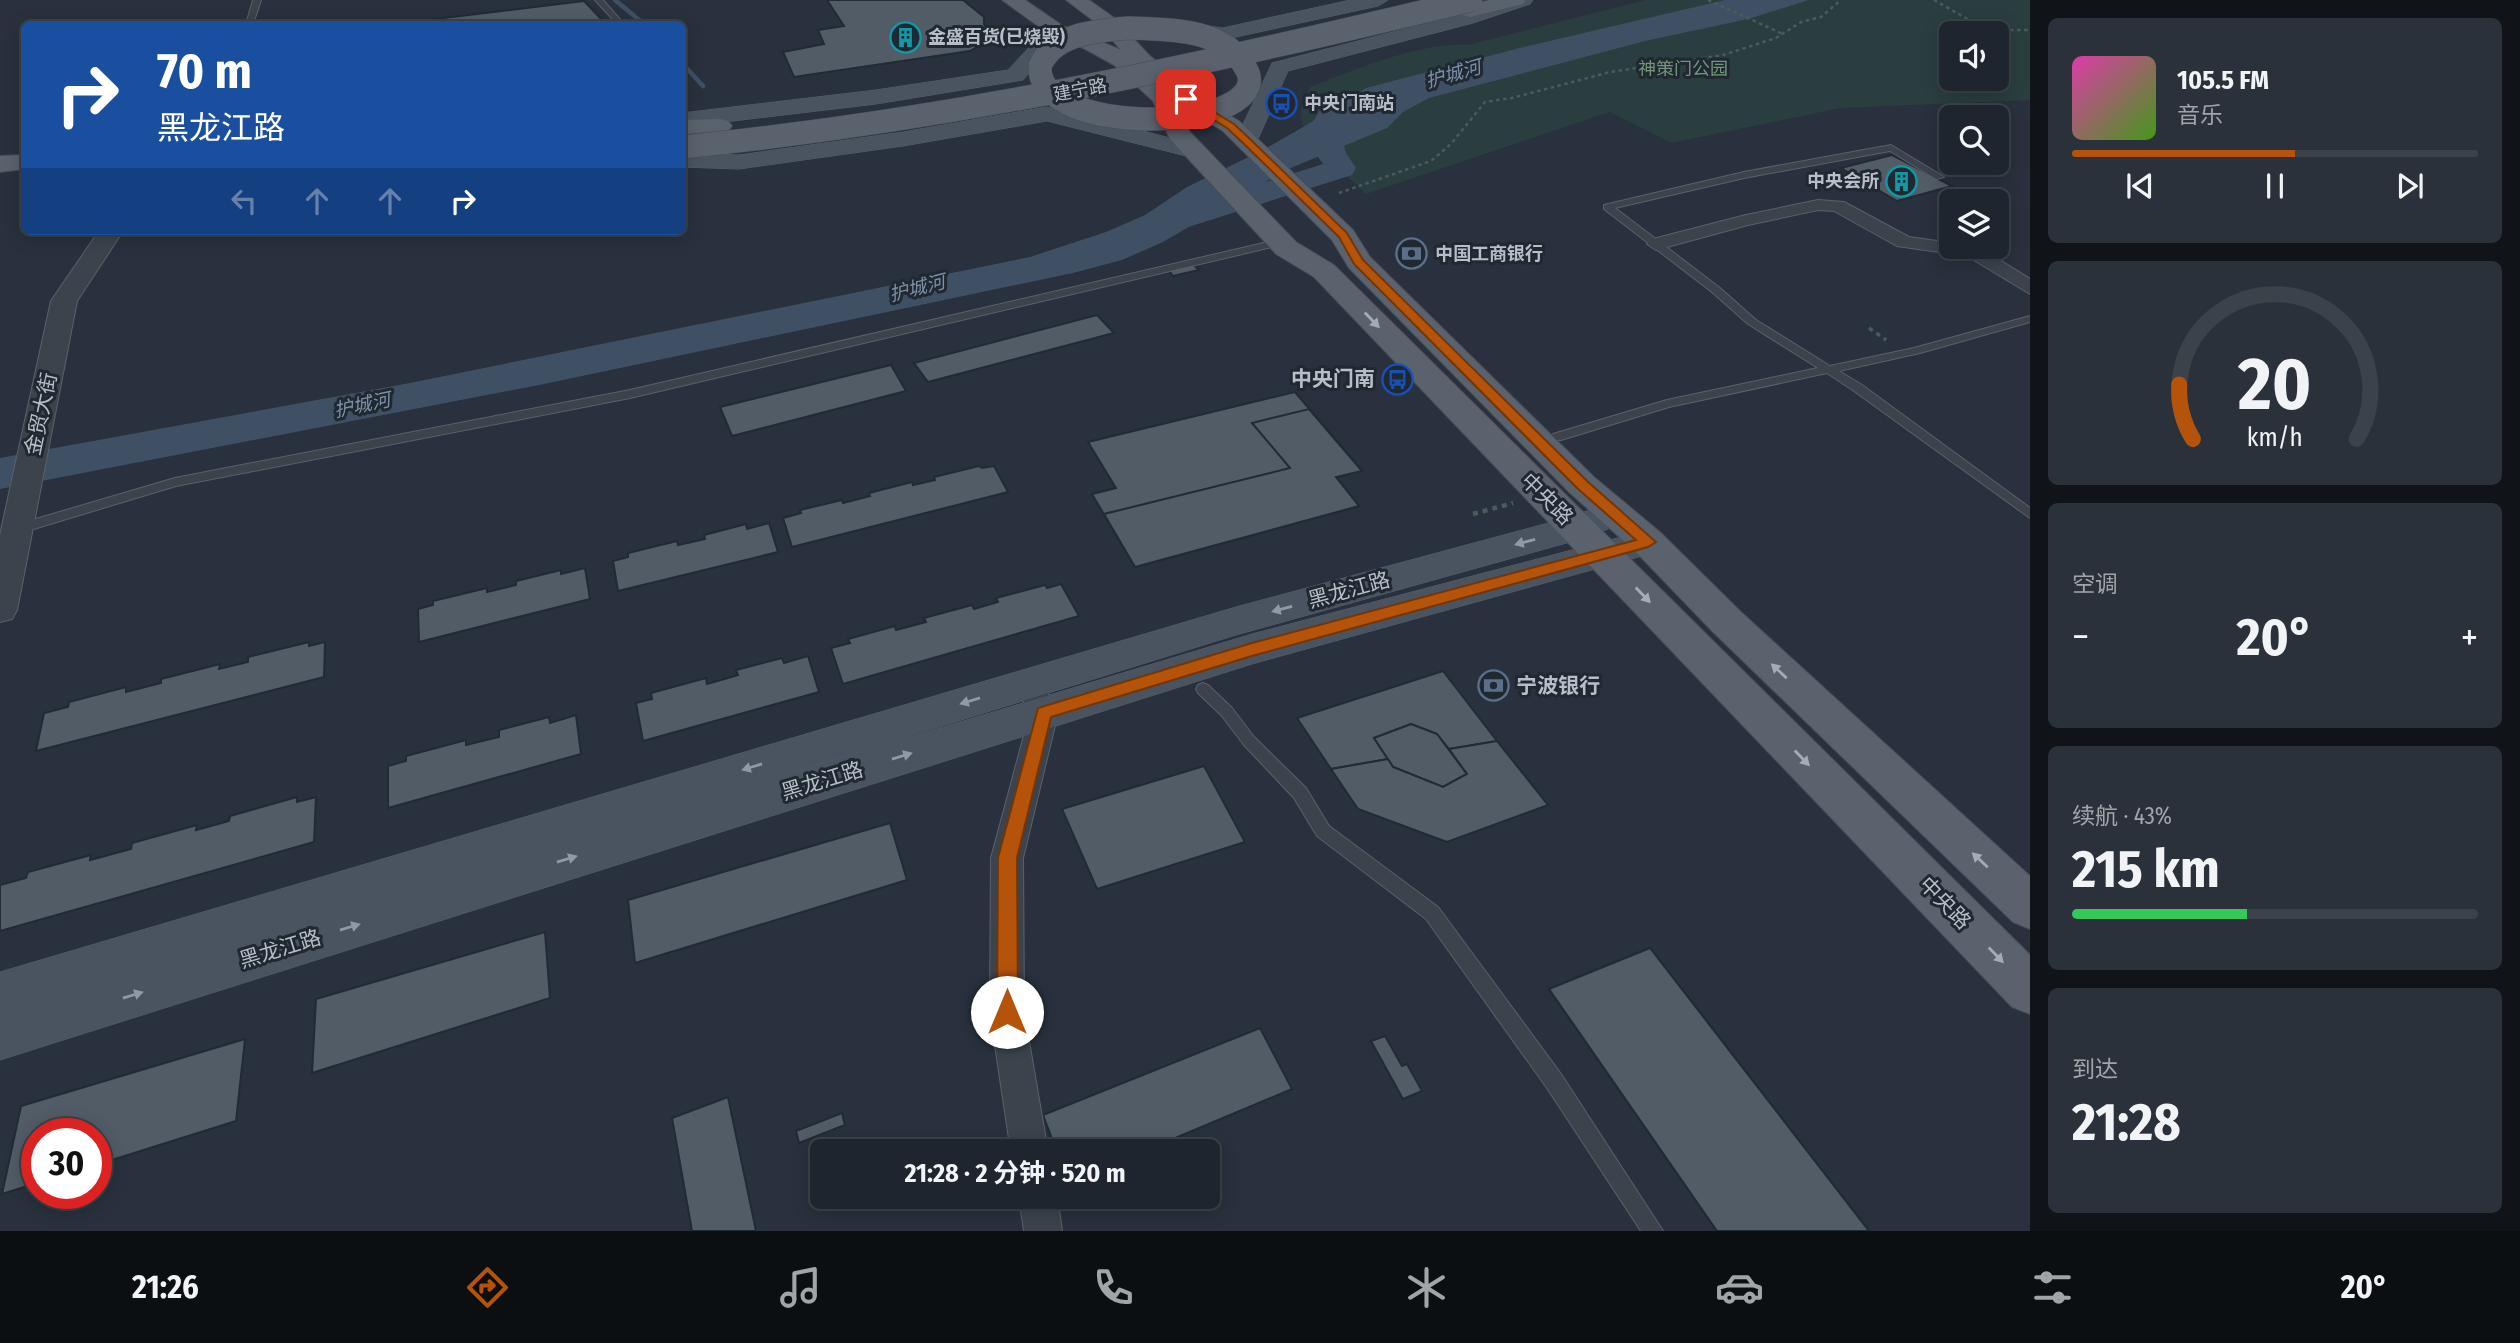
<!DOCTYPE html>
<html lang="zh">
<meta charset="utf-8">
<style>
body{margin:0;font-family:"Fira Sans Condensed","Noto Sans SC",sans-serif;background:#2b313a;color:#f1f3f6;height:100vh;display:flex;flex-direction:column;font-size:26px;white-space:nowrap}
*{box-sizing:border-box;margin:0}
p{font-size:23px;color:#a1a5aa}
.icon{flex:none;width:38px;height:38px;fill:none;stroke:currentColor;stroke-width:2;stroke-linecap:round;stroke-linejoin:round}
.map{position:relative;flex:1;overflow:hidden}
.drawer{display:flex;flex-direction:column;gap:18px;padding:18px;background:#101419;width:490px}
.drawer>*{flex:none}
.hud{position:absolute;left:21px;top:21px;width:665px;height:214px;border-radius:10px;box-shadow:0 4px 18px #0003,0 0 0 2px #3c424a;background:#1a4fa0;color:#fff;overflow:hidden}
.buttons{position:absolute;left:1939px;top:21px;display:grid;gap:14px}
.buttons a{display:grid;place-items:center;width:70px;height:70px;border-radius:10px;background:#1e252e;box-shadow:0 4px 18px #0003,0 0 0 2px #3c424a;font-size:35px}
.speed{position:absolute;left:21px;top:1118px;display:flex;gap:14px;font-size:35px;font-weight:700;text-align:center}
.speed>*{display:grid;place-content:center;width:91px;height:91px;border-radius:50%;background:#1e252e;box-shadow:0 4px 18px #0003,0 0 0 2px #3c424a;line-height:1}
.speed .limit{border:10px solid #d22;background:#fff;color:#111}
.pin{position:absolute;display:grid;place-items:center;width:60px;height:60px;color:#fff;margin:-30px;border-radius:14px;box-shadow:0 4px 10px #0006}
.me{position:absolute;width:77px;margin:-38px;rotate:0deg;stroke-linejoin:round;filter:drop-shadow(0 0 5px #0008)}
.turn{display:flex;align-items:center;gap:24px;height:147px;padding:0 21px;font-size:32px}
.turn .icon{width:91px;height:91px;stroke-width:2.5}
.turn b{display:block;font-size:49px;line-height:60px}
.lanes{display:flex;align-items:center;height:66px;padding:0 21px;background:#0003;justify-content:center;gap:35px;direction:ltr}
.lanes .off{opacity:.35}
.big{font-size:52px;font-weight:700;line-height:1.1}
.drawer .widget{flex:1;display:flex;flex-direction:column;justify-content:center;gap:10px;min-width:0;padding:0 24px;border-radius:10px;background:#2b313a}
.drawer .dial{align-items:center;gap:0}
.dial svg{height:182px;overflow:visible;fill:none;stroke:#3c424a;stroke-width:7;stroke-linecap:round;text-anchor:middle}
.dial text{fill:#f1f3f6;stroke:none}
.song{display:flex;align-items:center;gap:21px}
.cover{width:84px;height:84px;border-radius:10px;background:linear-gradient(135deg,hsl(320 70% 55%),hsl(100 70% 35%))}
.played{height:7px;border-radius:4px;background:linear-gradient(90deg,#b45309 55%,#3c424a 55%)}
.keys{display:flex;justify-content:space-around;direction:ltr}
.heat{display:flex;justify-content:space-between;align-items:center;font-size:38px;direction:ltr}
.charge{height:10px;border-radius:5px;background:linear-gradient(90deg,#34c759 43%,#3c424a 0)}
.trip{position:absolute;left:810px;top:1139px;width:410px;height:70px;border-radius:10px;background:#1e252e;box-shadow:0 4px 18px #0003,0 0 0 2px #3c424a;font-weight:700;line-height:70px;text-align:center}
.tab-bar{display:flex;height:112px;justify-content:space-around;align-items:center;background:#0c0f12;color:#a1a5aa}
.tab-bar .icon{width:49px;height:49px}
.tab-bar .current{color:#b45309}
.tab-bar b{font-size:32px;color:#f1f3f6}
main{display:flex;flex:1;min-height:0}
.map>svg:first-child{display:block}
.green{fill:#2b3e3f;fill-rule:evenodd}
.water{fill:#405064}
.lines{fill:none;stroke-linecap:round;stroke-linejoin:round}
.stream{stroke:#405064;stroke-width:4.5}
.river{fill:#405064;fill-rule:evenodd}
.building{fill:#515c67;stroke:#222a34;stroke-width:2}
.service-casing{stroke:#59616b;stroke-width:2}
.minor-casing{stroke:#59616b;stroke-width:2}
.tertiary-casing{stroke:#59616b;stroke-width:2}
.secondary-casing{stroke:#59616b;stroke-width:1}
.primary-casing{stroke:#454c56;stroke-width:2}
.path-far2{stroke:#4a5b5d;stroke-width:2.5;stroke-dasharray:3.5 3.5;stroke-linecap:butt}
.path-far1{stroke:#4a5b5d;stroke-width:3.5;stroke-dasharray:4.5 4.5;stroke-linecap:butt}
.path{stroke:#4a5b5d;stroke-width:4.5;stroke-dasharray:5 5;stroke-linecap:butt}
.service{fill:#3c434d;fill-rule:evenodd}
.minor{fill:#3c434d;fill-rule:evenodd}
.tertiary{fill:#3c434d;fill-rule:evenodd}
.secondary{fill:#4a5360;fill-rule:evenodd}
.primary{fill:#5a626d;fill-rule:evenodd}
.primary-bridge-casing{stroke:#454c56;stroke-width:24;stroke-linecap:butt}
.primary-bridge{stroke:#5a626d;stroke-width:23}
.oneway{fill:#a5acb6}
.oneway2{fill:#9299a4}
.route{fill:#b45309;stroke:#753606;stroke-width:2}
.labels{text-anchor:middle;dominant-baseline:central;stroke-width:6;stroke-linejoin:round;paint-order:stroke}
.far-poi-label{font-size:18px;font-weight:bold;fill:#b8bec8;stroke:#202832;text-anchor:start}
.far-park-label{font-size:18px;fill:#729679;stroke:#202832}
.far-street-label{font-size:18px;fill:#b8bec8;stroke:#202832}
.far-water-label{font-size:19px;font-style:italic;fill:#7c90a8;stroke:#202832}
.poi-label{font-size:21px;font-weight:bold;fill:#b8bec8;stroke:#202832;text-anchor:end}
.street-label{font-size:21px;fill:#b8bec8;stroke:#202832}
</style>
<main>
<div class="map">
<svg width="2030" height="1231" viewBox="0 0 2030 1231">
<rect width="100%" height="100%" fill="#28313d"/>
<path class="green" d="M1646 0H2030V100L1841 108 1671 143 1609 112 1366 194 1341 170 1330 167 1331 161C1319 149 1301 132 1301 114 1301 106 1307 94 1310 87 1353 70 1423 41 1468 45ZM1951 33H1997V79H1951Z"/>
<path class="water" d="M1725 0H1809L1748 19 1645 41 1429 98 1403 112 1387 128 1286 170 1163 242 1122 260 1073 273 544 384 0 489V458L410 383 1030 257 1106 232 1145 215 1187 187 1263 150 1331 111 1366 88 1520 48Z"/>
<g class="lines">
<g class="stream">
<path d="M615 0 644 24"/>
<path d="M682 63 703 86"/>
</g>
<path class="river" d="M1354 93 1364 96 1368 102C1360 114 1345 114 1339 129L1346 153 1356 168 1352 175 1160 236 1148 233 1143 226 1148 219 1323 164 1316 154 1309 129 1321 108Z"/>
</g>
<g class="building">
<path d="M827 0H963L984 17V24L990 34 989 40 970 51 794 77 783 52 824 44 818 30 844 26Z"/>
<path d="M584 1 606 24H394Z"/>
<path d="M1892 155 1952 186 1897 201 1841 168Z"/>
<path d="M1193 264 1199 270 1173 276 1168 269Z"/>
<path d="M1097 315 1114 333 928 382 914 363Z"/>
<path d="M891 365 906 391 732 436 720 407Z"/>
<path d="M1295 392 1362 471 1336 477 1359 506 1135 567 1092 494 1116 488 1088 442Z"/>
<path d="M1309 409 1362 471 1336 477 1359 506 1135 567 1104 514 1290 468 1252 423Z"/>
<path d="M979 466 982 468 994 466 1008 492 792 547 783 518 801 513 800 510 842 500 843 503 870 496 869 493 912 482 913 485 935 480 934 477Z"/>
<path d="M769 523 778 552 618 591 613 561 628 557V553L677 541 678 545 705 539 704 535 746 524 747 529Z"/>
<path d="M585 568 590 599 419 642 418 609 433 605V601L487 588V592L516 585V581L561 570V574Z"/>
<path d="M1061 584 1079 616 843 684 831 648 850 643 848 639 895 626 896 630 926 622 924 618 972 605 974 609 998 602 996 598 1045 585 1047 588Z"/>
<path d="M309 642V646L325 642 324 677 36 751 44 713 68 707 69 702 126 687V692L161 683V679L220 664 219 669 248 662V657Z"/>
<path d="M808 656 819 692 643 741 636 703 652 699 651 693 706 678 707 684 738 675 736 670 782 658 784 663Z"/>
<path d="M1443 671 1497 741 1449 749 1437 734 1411 724 1374 738 1388 759 1331 769 1297 718Z"/>
<path d="M576 715 581 754 388 808V766L406 761V756L466 740V745L499 737V730L549 717 550 723Z"/>
<path d="M1411 724 1437 734 1467 774 1443 787 1393 767 1374 738Z"/>
<path d="M1497 741 1548 805 1447 842 1358 809 1331 769 1388 759 1393 767 1443 787 1467 774 1449 749Z"/>
<path d="M1204 766 1245 842 1097 889 1062 809Z"/>
<path d="M297 797V802L316 797 314 842 0 931V885L26 878 28 872 91 855 90 860 131 849 132 843 197 825 196 830 229 821 230 816Z"/>
<path d="M890 823 907 880 635 963 628 900Z"/>
<path d="M545 932 550 998 312 1073 316 999Z"/>
<path d="M1650 948 1869 1231H1717L1549 989Z"/>
<path d="M1650 948 1869 1231H1717L1549 989Z"/>
<path d="M1260 1028 1292 1089 1142 1152H1057L1043 1115Z"/>
<path d="M1385 1036 1402 1066 1407 1064 1422 1091 1403 1099 1371 1041Z"/>
<path d="M245 1039 236 1121 96 1165V1134H37V1183L2 1194 21 1106Z"/>
<path d="M728 1097 756 1231H692L672 1118Z"/>
<path d="M842 1113 845 1125 799 1143 796 1131Z"/>
</g>
<g class="lines">
<defs>
<g id="service">
<path d="M253 0H261L253 24H246Z"/>
<path d="M595 0H603L624 24H617Z"/>
<path d="M1891 145 1944 177 1936 179 1890 151 1744 178 1615 208 1720 288 1756 320 1830 366 1914 348 2030 316V322L1920 353 1839 371 1862 385 2030 508V518L1854 391 1827 373 1669 407 1561 440H1553L1551 437 1553 434 1667 400 1818 368 1748 324 1712 292 1604 209V205L1744 172Z"/>
<path d="M1281 239 1285 240V244L630 398 176 486 17 534 10 529 12 526 175 478 630 390Z"/>
<path d="M1203 683 1208 685 1232 708 1254 737 1306 788 1329 826 1438 907 1561 1074 1663 1231H1641L1547 1088 1426 919 1317 836 1294 798 1244 745 1222 716 1198 693 1196 689 1198 685Z"/>
</g>
<g id="minor">
<path d="M1818 200 1844 202 1909 237 1951 243V247H1979L2030 279V294L1967 256 1897 246 1834 211 1818 210 1748 225 1656 250 1647 244 1649 240 1746 215Z"/>
<path d="M1036 687 1046 690 1058 713 1023 858 1024 1012 1048 1152H1011L990 1012 991 858 1030 713 1022 698 1026 690Z"/>
<path d="M1019 1197H1057L1062 1231H1024Z"/>
</g>
<path id="tertiary" d="M99 231H123L77 301 17 610 12 619 0 622V535L51 301Z"/>
<g id="secondary">
<path d="M1351 0H1388L1378 6 1222 40 1176 33 1169 31 1166 27 1169 23 1176 21 1222 28Z"/>
<path d="M1504 0H1533L1530 4 1473 23 1288 71 1255 146H1239L1235 141 1272 63 1459 15Z"/>
<path d="M1056 24 1063 26 1066 30 1023 80 876 104 682 127V113L876 90 1008 70 1049 26Z"/>
<path d="M1047 107 1202 146 1206 151 1202 156 1194 158 1047 121 903 146 739 169 682 167V153L739 155 903 132Z"/>
<path d="M1613 502 1625 506 1630 514 1625 522 1588 537 1236 635 751 785 1252 634 1648 530 1660 533 1665 542 1660 551 1252 664 0 1060V972L1236 607 1567 518Z"/>
</g>
<g id="primary">
<path d="M1002 0H1025L1063 26 1121 50 1099 25 1066 0H1089L1113 17 1149 55 1194 94 1239 121 1353 230 1370 257 1594 477 1661 533 1741 612 2030 876V929L2013 922 1713 632 1635 551 1570 493 1349 268 1332 240 1223 131 1178 104 1190 132 1296 242 1334 265 2030 955V1014L2012 1007 1314 277 1276 254 1170 139 1153 101 1114 65 1085 49 1049 34Z"/>
<path d="M1490 0H1526L1523 4 1470 17 1463 15 1460 11 1463 7Z"/>
<path d="M720 119 728 121 732 126 728 131 682 134V120Z"/>
<path d="M24 155V169L0 172V156Z"/>
</g>
</defs>
<use href="#service" class="service-casing"/>
<use href="#minor" class="minor-casing"/>
<use href="#tertiary" class="tertiary-casing"/>
<use href="#secondary" class="secondary-casing"/>
<use href="#primary" class="primary-casing"/>
<g class="path-far2">
<path d="M1708 0 1783 34"/>
<path d="M1934 0 1987 30H2030"/>
<path d="M1832 174 1856 190"/>
<path d="M1339 193 1431 161 1451 144 1485 102 1512 98 1610 72 1723 55 1776 38 1801 22 1821 17 1841 0"/>
</g>
<path class="path-far1" d="M1869 328 1886 340"/>
<path class="path" d="M1473 514 1513 503"/>
<use href="#service" class="service"/>
<use href="#minor" class="minor"/>
<use href="#tertiary" class="tertiary"/>
<use href="#secondary" class="secondary"/>
<use href="#primary" class="primary"/>
<defs>
<g id="primary-bridge">
<path d="M1128 28C1164 29 1219 28 1242 62 1247 70 1252 77 1248 87 1228 134 1035 131 1040 66 1054 33 1097 31 1128 28Z"/>
<path d="M682 147C953 120 1207 64 1471 0"/>
</g>
</defs>
<use href="#primary-bridge" class="primary-bridge-casing"/>
<use href="#primary-bridge" class="primary-bridge"/>
</g>
<defs><path id="oneway-solid" d="M-6-.8H1V-3.2L6.5 0L1 3.2V.8H-6Z" transform="scale(1.75)"/></defs>
<g class="oneway">
<use href="#oneway-solid" transform="translate(1372 320) rotate(46)"/>
<use href="#oneway-solid" transform="translate(1643 595) rotate(46)"/>
<use href="#oneway-solid" transform="translate(1779 671) rotate(-137)"/>
<use href="#oneway-solid" transform="translate(1802 758) rotate(46)"/>
<use href="#oneway-solid" transform="translate(1980 860) rotate(-137)"/>
<use href="#oneway-solid" transform="translate(1996 955) rotate(46)"/>
</g>
<g class="oneway2">
<use href="#oneway-solid" transform="translate(1525 542) rotate(165)"/>
<use href="#oneway-solid" transform="translate(1282 609) rotate(165)"/>
<use href="#oneway-solid" transform="translate(970 701) rotate(163)"/>
<use href="#oneway-solid" transform="translate(902 756) rotate(-17)"/>
<use href="#oneway-solid" transform="translate(752 767) rotate(163)"/>
<use href="#oneway-solid" transform="translate(567 859) rotate(-17)"/>
<use href="#oneway-solid" transform="translate(350 927) rotate(-17)"/>
<use href="#oneway-solid" transform="translate(133 995) rotate(-17)"/>
</g>
<path class="route" d="M1183 97H1189L1234 124 1250 139 1347 233 1363 260 1587 481 1656 542 1648 547 1252 656 1051 717 1017 858 1018 1012 1015 1020 1007 1023 1000 1020 997 1012 998 858 1038 708 1252 643 1636 540 1577 488 1354 264 1339 237 1243 143 1227 128 1183 101Z"/>
<defs>
<symbol id="building-ring" viewBox="-11 -11 22 22"><circle r="9.5" fill="#202832" stroke="#0f9aa8" stroke-width="1.5"/><path d="M-4-6H4V6H1V3H-1V6H-4ZM-2.5-4.3h1.7v1.8h-1.7ZM.8-4.3h1.7v1.8H.8ZM-2.5-1h1.7V.8h-1.7ZM.8-1h1.7V.8H.8Z" fill="#0f9aa8"/></symbol>
<symbol id="bus-ring" viewBox="-11 -11 22 22"><circle r="9.5" fill="#202832" stroke="#1a4fb4" stroke-width="1.5"/><path d="M-5-6H5V4H4V6H2V4H-2V6H-4V4H-5ZM-3.5-4V0h7V-4ZM-3.5 1.2v1.5H-2V1.2ZM2 1.2v1.5H3.5V1.2Z" fill="#1a4fb4"/></symbol>
<symbol id="bank-ring" viewBox="-11 -11 22 22"><circle r="9.5" fill="#202832" stroke="#5c6f8a" stroke-width="1.5"/><path d="M-6-4H6V4H-6ZM0-2.3a2.3 2.3 0 1 0 0 4.6a2.3 2.3 0 1 0 0-4.6Z" fill="#5c6f8a"/></symbol>
</defs>
<g fill-rule="evenodd">
<use href="#building-ring" x="888" y="20" width="35" height="35"/>
<use href="#bus-ring" x="1264" y="86" width="35" height="35"/>
<use href="#building-ring" x="1884" y="164" width="35" height="35"/>
<use href="#bank-ring" x="1394" y="236" width="35" height="35"/>
<use href="#bus-ring" x="1380" y="362" width="35" height="35"/>
<use href="#bank-ring" x="1476" y="668" width="35" height="35"/>
</g>
<g class="labels">
<g class="far-poi-label">
<text x="928" y="37">金盛百货(已烧毁)</text>
<text x="1304" y="103">中央门南站</text>
<text x="1879" y="181" text-anchor="end">中央会所</text>
<text x="1435" y="254">中国工商银行</text>
</g>
<g class="far-park-label">
<text x="1683" y="69">神策门公园</text>
</g>
<g class="far-street-label">
<text transform="translate(1080 90) rotate(-11)">建宁路</text>
</g>
<g class="far-water-label">
<text transform="translate(1453 74) rotate(-16)">护城河</text>
<text transform="translate(917 288) rotate(-14)">护城河</text>
<text transform="translate(362 405) rotate(-12)">护城河</text>
</g>
<g class="poi-label">
<text x="1375" y="379">中央门南</text>
<text x="1516" y="686" text-anchor="start">宁波银行</text>
</g>
<g class="street-label">
<text transform="translate(41 414) rotate(-78)">金贸大街</text>
<text transform="translate(1547 499) rotate(45)">中央路</text>
<text transform="translate(1349 590) rotate(-15)">黑龙江路</text>
<text transform="translate(822 781) rotate(-17)">黑龙江路</text>
<text transform="translate(1945 903) rotate(46)">中央路</text>
<text transform="translate(280 949) rotate(-17)">黑龙江路</text>
</g>
</g>
</svg>
<div class="buttons">
<a><svg class="icon" aria-label="sound" viewBox="0 0 24 24"><path d="M4 9h4l5-4v14l-5-4H4zM17 9q2 3 0 6"/></svg></a>
<a><svg class="icon" aria-label="search" viewBox="0 0 24 24"><circle cx="10" cy="10" r="6"/><path d="M15 15l6 6"/></svg></a>
<a><svg class="icon" aria-label="layers" viewBox="0 0 24 24"><path d="M12 4l9 5-9 5-9-5zM3 14l9 5 9-5"/></svg></a>
</div>
<div class="speed"><div class="limit">30</div></div>
<div class="pin" style="left:1186px;top:99px;background:#d93025"><svg class="icon" aria-label="arrive" viewBox="0 0 24 24"><path d="M6 21V4h12l-3 4 3 4H6"/></svg></div>
<svg class="me" style="left:1007px;top:1012px" viewBox="-20 -20 40 40"><circle r="19" fill="#fff"/><path d="M0-13L10 11 0 6-10 11z" fill="#b45309"/></svg>
<div class="trip">21:28 · 2 分钟 · 520 m</div>
<div class="hud">
<div class="turn"><svg class="icon" aria-label="right" viewBox="0 0 24 24"><path d="M7 20v-9h11M14 6l5 5-5 5"/></svg><div><b>70 m</b>黑龙江路</div></div>
<div class="lanes"><svg class="icon off" aria-label="left" viewBox="0 0 24 24"><path d="M17 20v-9H6M10 6l-5 5 5 5"/></svg><svg class="icon off" aria-label="ahead" viewBox="0 0 24 24"><path d="M12 20V5M6 11l6-6 6 6"/></svg><svg class="icon off" aria-label="ahead" viewBox="0 0 24 24"><path d="M12 20V5M6 11l6-6 6 6"/></svg><svg class="icon" aria-label="right" viewBox="0 0 24 24"><path d="M7 20v-9h11M14 6l5 5-5 5"/></svg></div>
</div>
</div>
<section class="drawer">
<div class="widget">
<div class="song"><i class="cover"></i><div><b>105.5 FM</b><p>音乐</p></div></div>
<div class="played"></div>
<div class="keys"><svg class="icon" aria-label="previous" viewBox="0 0 24 24"><path d="M18 5L8 12l10 7zM5 5v14"/></svg><svg class="icon" aria-label="pause" viewBox="0 0 24 24"><path d="M8 5v14M16 5v14"/></svg><svg class="icon" aria-label="next" viewBox="0 0 24 24"><path d="M6 5l10 7-10 7zM19 5v14"/></svg></div>
</div>
<div class="widget dial"><svg viewBox="0 0 100 80">
<path d="M14 69A42 42 0 1 1 86 69"/>
<path d="M14 69A42 42 0 0 1 8 45" stroke="#b45309"/>
<text x="50" y="56" font-size="32" font-weight="700">20</text>
<text x="50" y="72" font-size="11">km/h</text>
</svg></div>
<div class="widget"><p>空调</p>
<div class="heat"><a>−</a><b class="big">20°</b><a>+</a></div>
</div>
<div class="widget"><p>续航 · 43%</p><b class="big">215 km</b><div class="charge"></div></div>
<div class="widget"><p>到达</p><b class="big">21:28</b></div>
</section>
</main>
<nav class="tab-bar">
<b>21:26</b>
<svg class="icon current" aria-label="directions" viewBox="0 0 24 24"><path d="M12 3l9 9-9 9-9-9zM9 14v-3h6M13 9l2 2-2 2"/></svg>
<svg class="icon" aria-label="music" viewBox="0 0 24 24"><path d="M9 18V5l10-2v13"/><circle cx="6" cy="18" r="3"/><circle cx="16" cy="16" r="3"/></svg>
<svg class="icon" aria-label="phone" viewBox="0 0 24 24"><path d="M5 4h4l2 5-3 2q2 4 5 5l2-3 5 2v4C11 20 4 13 5 4z"/></svg>
<svg class="icon" aria-label="climate" viewBox="0 0 24 24"><path d="M12 3v18M4 7l16 10M4 17L20 7"/></svg>
<svg class="icon" aria-label="car" viewBox="0 0 24 24"><path d="M5 17H2v-5l4-1 3-4h7l3 4 3 1v5h-3M9 17h6M6 11h13"/><circle cx="7" cy="17" r="2"/><circle cx="17" cy="17" r="2"/></svg>
<svg class="icon" aria-label="filters" viewBox="0 0 24 24"><path d="M4 7h16M4 17h16"/><circle cx="9" cy="7" r="2"/><circle cx="15" cy="17" r="2"/></svg>
<b>20°</b>
</nav>
